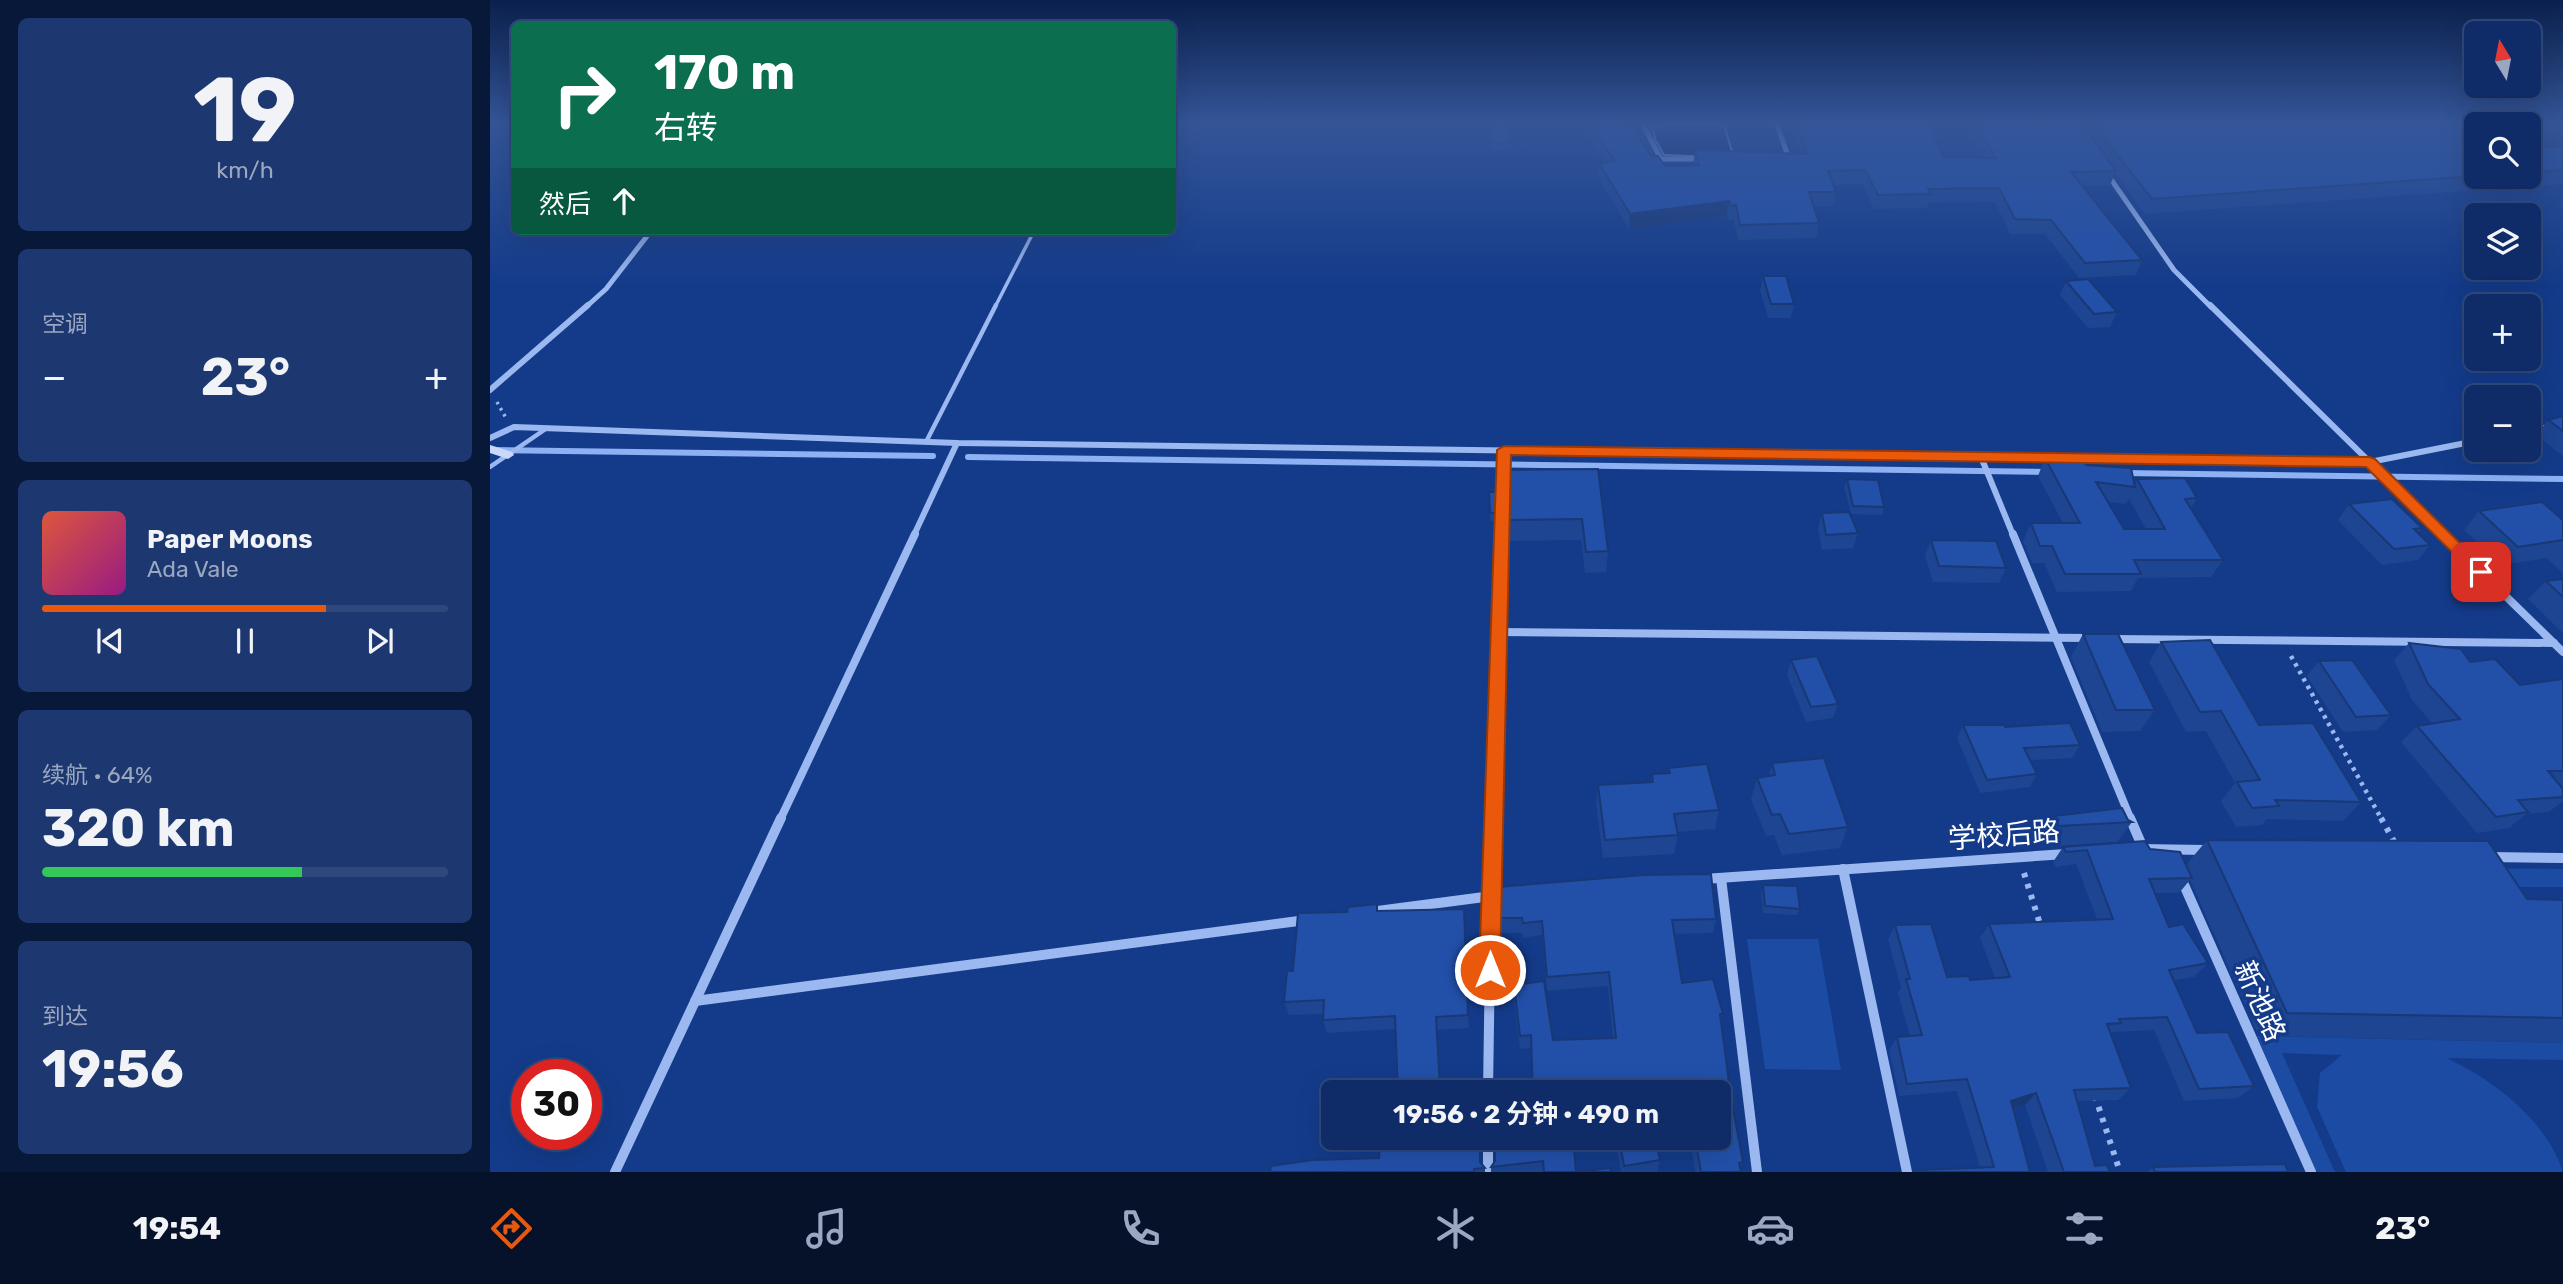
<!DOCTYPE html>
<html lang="zh">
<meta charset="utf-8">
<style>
body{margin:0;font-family:Rubik,"Noto Sans SC",sans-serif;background:#1d3871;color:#f1f3f6;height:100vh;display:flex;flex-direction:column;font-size:26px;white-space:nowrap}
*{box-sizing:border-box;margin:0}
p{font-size:23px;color:#9ba7c0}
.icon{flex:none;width:38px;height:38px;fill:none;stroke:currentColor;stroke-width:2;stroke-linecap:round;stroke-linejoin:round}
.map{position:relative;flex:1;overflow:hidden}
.panel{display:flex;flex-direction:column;gap:18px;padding:18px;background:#081839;width:490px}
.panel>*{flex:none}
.guide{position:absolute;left:21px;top:21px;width:665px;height:214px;border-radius:10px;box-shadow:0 7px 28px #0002,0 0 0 2px #2f487c;background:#0b6e4f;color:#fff;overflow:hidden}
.needle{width:46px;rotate:350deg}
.fabs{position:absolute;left:1974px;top:21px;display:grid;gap:14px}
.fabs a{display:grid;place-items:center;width:77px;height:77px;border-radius:10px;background:#0f2c68;box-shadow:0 7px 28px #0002,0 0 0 2px #2f487c;font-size:35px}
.speed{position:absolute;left:21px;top:1059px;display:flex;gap:14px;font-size:35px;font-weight:700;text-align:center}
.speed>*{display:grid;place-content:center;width:91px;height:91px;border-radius:50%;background:#0f2c68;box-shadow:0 7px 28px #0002,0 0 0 2px #2f487c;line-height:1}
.speed .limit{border:10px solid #d22;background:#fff;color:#111}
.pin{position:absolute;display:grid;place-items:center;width:60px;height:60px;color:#fff;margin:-30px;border-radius:14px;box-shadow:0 4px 10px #0006}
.me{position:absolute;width:77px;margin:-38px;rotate:0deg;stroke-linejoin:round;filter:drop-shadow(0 0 5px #0008)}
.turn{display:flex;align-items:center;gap:24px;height:147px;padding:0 28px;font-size:32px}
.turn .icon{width:91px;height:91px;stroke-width:2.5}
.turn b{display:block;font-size:49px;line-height:60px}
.then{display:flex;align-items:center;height:66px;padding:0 28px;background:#0003;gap:14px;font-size:26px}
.big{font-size:52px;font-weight:700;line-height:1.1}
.panel .card{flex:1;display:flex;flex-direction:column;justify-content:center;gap:10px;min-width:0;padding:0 24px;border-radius:10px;background:#1d3871}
.panel .dial{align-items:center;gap:0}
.dial b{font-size:91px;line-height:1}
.song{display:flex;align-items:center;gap:21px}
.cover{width:84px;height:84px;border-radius:10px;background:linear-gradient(135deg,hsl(10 70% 55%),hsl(310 70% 35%))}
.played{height:7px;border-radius:4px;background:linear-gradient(90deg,#ea580c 70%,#2f487c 70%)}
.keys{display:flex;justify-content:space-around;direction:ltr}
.heat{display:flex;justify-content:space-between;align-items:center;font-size:38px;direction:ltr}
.charge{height:10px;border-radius:5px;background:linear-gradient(90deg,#34c759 64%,#2f487c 0)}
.trip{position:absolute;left:831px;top:1080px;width:410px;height:70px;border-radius:10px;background:#0f2c68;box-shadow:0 7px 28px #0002,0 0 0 2px #2f487c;font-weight:700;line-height:70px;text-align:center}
.menu{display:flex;height:112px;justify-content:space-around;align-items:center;background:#06122a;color:#9ba7c0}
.menu .icon{width:49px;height:49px}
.menu .on{color:#ea580c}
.menu b{font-size:32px;color:#f1f3f6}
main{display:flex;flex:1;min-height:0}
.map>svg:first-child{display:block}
.green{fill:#1c4ba4}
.water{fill:#0c2967;stroke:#8db1f3;stroke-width:2}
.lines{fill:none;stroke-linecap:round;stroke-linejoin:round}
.stream{stroke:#8db1f3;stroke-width:6}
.path-far2{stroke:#9bb8f0;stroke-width:3.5;stroke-dasharray:2.5 4.5;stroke-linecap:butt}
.path-far1{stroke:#9bb8f0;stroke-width:4.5;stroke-dasharray:3.5 5;stroke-linecap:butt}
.path{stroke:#9bb8f0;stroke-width:6;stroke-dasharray:4.5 7;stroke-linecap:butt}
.service-far1{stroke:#9bb8f0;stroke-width:3.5}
.service{stroke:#9bb8f0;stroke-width:4.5}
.minor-far3{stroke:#9bb8f0;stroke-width:5}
.minor-far2{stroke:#9bb8f0;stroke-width:6}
.minor-far1{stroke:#9bb8f0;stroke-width:8}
.minor{stroke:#9bb8f0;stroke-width:10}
.secondary{fill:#c9d9fb;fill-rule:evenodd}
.wall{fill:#1d4591;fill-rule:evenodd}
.shaded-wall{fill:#183876}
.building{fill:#2250a9;stroke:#183876;stroke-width:2}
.route{fill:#ea580c;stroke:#983908;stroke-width:2}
.labels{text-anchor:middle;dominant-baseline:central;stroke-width:7;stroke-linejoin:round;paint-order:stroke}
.near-street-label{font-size:28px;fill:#fff;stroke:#143b8a}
</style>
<main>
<section class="panel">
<div class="card dial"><b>19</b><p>km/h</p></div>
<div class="card"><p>空调</p>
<div class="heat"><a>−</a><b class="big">23°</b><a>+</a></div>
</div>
<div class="card">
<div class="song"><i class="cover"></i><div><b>Paper Moons</b><p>Ada Vale</p></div></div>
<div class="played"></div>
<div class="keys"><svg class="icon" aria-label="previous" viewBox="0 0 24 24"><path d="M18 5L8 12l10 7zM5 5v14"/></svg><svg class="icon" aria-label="pause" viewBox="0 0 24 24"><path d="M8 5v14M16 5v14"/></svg><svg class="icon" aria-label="next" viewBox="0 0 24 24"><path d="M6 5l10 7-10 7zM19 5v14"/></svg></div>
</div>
<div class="card"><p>续航 · 64%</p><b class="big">320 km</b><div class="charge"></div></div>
<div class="card"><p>到达</p><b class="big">19:56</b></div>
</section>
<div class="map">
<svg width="2073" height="1172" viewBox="0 0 2073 1172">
<rect width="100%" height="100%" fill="#143b8a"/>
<g class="green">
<path d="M1966 868 2073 869V887H2000Z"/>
<path d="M1257 939H1328L1351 1070 1275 1069Z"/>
<path d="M1767 1036 2073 1043V1060L1956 1058C2003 1079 2057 1121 2073 1172H1856L1827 1107 1830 1073 1852 1055 1792 1053 1845 1172H1826Z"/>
</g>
<path class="water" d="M1180 124 1234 125 1244 158 1174 155 1165 139 1163 127Z"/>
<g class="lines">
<g class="stream">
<path d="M0 450 443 456"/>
<path d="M478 457 1558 472"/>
<path d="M1633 473 2073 479"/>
</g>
<path class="path-far2" d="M7 402 16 418"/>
<path class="path-far1" d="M1801 656 1892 820"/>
<g class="path">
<path d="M1891 818 1906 845"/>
<path d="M1534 873 1550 924"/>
<path d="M1605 1096 1630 1172"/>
</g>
<path class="service-far1" d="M505 307 544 231"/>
<g class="service">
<path d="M436 442 506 305"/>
<path d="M0 467 57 428"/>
</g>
<g class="minor-far3">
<path d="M1286 122 1299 159"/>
<path d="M1153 125 1171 159H1213"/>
<path d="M1618 175 1684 270 1721 307"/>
<path d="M96 307 116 289 161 231"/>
</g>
<g class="minor-far2">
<path d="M1720 305 1954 535"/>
<path d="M0 390 98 305"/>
<path d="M2039 431 2073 424"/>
<path d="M0 438 24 427 467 443 1571 458"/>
<path d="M1491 457 1523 535"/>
<path d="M1583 458 1880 462 1986 441"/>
<path d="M424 535 467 443"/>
<path d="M1011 535 1014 450"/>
</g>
<g class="minor-far1">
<path d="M1523 534 1641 820"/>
<path d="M1952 534 2073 652"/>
<path d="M1008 632 1599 638"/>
<path d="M1621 639 2064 643"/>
<path d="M290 820 425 534"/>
<path d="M1002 820 1011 534"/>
</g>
<g class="minor">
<path d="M1640 818 1653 848"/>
<path d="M1650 849 1715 850"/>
<path d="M2000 857 2073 858"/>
<path d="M1353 869 1417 1172"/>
<path d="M1231 878 1267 1172"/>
<path d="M1691 878 1821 1172"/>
<path d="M1214 879 1576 854"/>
<path d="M880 912 1017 894"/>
<path d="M205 1001 816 920"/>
<path d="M998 1092 1002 818"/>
<path d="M998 1138V1172"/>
<path d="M125 1172 291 818"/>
</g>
<path class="secondary" d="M0 445 22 452 24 455 18 459 0 453Z"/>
</g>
<g class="wall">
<path d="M999 122 1021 143V150L1002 151Z"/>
<path d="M1088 122H1140H1138L1161 156 1175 166 1203 165 1205 150 1310 154 1305 137 1293 122H1993L1986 177H2039V149L2073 146V184L1655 214 1625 173 1620 186H1592L1652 260 1646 275 1589 278 1555 234H1520L1505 202 1438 203 1437 208 1384 209 1372 184 1344 185 1346 192 1343 206H1324L1329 223 1326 238 1248 240 1244 220H1239L1237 216 1139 229 1108 177 1109 163 1115 162ZM1475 125 1493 158 1453 157 1440 126Z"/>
<path d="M2043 122H2073V140Z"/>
<path d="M1273 276 1304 304 1301 318H1278L1270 290Z"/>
<path d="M1576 281 1627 312 1620 327 1598 328 1570 295Z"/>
<path d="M2073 416V456L2046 435 2058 420Z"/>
<path d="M1555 458 1596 465 1645 484 1647 479 1707 498 1701 509 1733 560 1721 577 1648 578 1641 591 1567 592 1554 563H1542L1533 541 1541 523H1573L1548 476ZM1639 499 1656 529H1634L1618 502 1636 504Z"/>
<path d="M1108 469 1118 551 1116 572 1095 573 1091 540 1017 541V520Z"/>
<path d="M1357 479 1394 507 1392 515 1361 514 1354 487Z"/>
<path d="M999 492H1006V521H1000Z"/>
<path d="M1859 504 1932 528 1928 533 1940 545 1928 560 1892 565 1848 520Z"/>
<path d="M1989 511 2073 520V573L2056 558 2012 565 1974 530Z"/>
<path d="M1332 513 1368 533 1363 548 1332 550 1328 528Z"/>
<path d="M1441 540 1516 568 1509 583 1443 582 1435 555Z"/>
<path d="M2073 579V633L2038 599 2056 581Z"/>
<path d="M1593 634 1665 710 1650 731 1612 732 1581 657Z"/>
<path d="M1671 642 1769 725 1871 802 1853 821 1777 819 1772 825 1746 827 1731 801 1745 783 1716 731 1696 732 1659 662Z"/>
<path d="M1919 643 1980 662 2030 685 2073 679V787H2071L2073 789V801L2059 812 2036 814 2019 828 1987 833 1911 742 1927 726 1942 723 1922 700 1904 660Z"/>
<path d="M1301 660 1348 704 1343 718 1316 722 1297 675Z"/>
<path d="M1829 661 1901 715 1887 730 1853 732 1817 676Z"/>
<path d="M1473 725 1515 727 1590 745 1582 758 1540 760 1547 774 1540 787 1490 793 1467 738Z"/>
<path d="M1282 763 1358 827 1350 848 1292 855 1284 835 1276 836 1261 799 1267 778 1279 776Z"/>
<path d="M1178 768 1229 810 1225 829 1187 832 1188 835 1184 854 1113 858 1106 804 1108 785 1161 782 1162 774 1177 773Z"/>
<path d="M1564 816 1642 822 1627 842 1556 847 1550 837Z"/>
<path d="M1717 840 2037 899 2073 900V1043L1769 1036 1700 880 1689 893H1665L1679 927 1718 963 1704 977 1684 980 1707 1033 1764 1086 1748 1098 1694 1101 1664 1030 1622 1032 1621 1034 1641 1088 1628 1100 1587 1101 1605 1166 1620 1172H1558L1535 1105 1524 1109 1540 1172H1427L1429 1170 1490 1167 1467 1091 1409 1096 1399 1050 1407 1037 1420 1036 1408 993 1411 988 1398 939 1405 925 1457 977 1480 980 1505 978 1490 938 1499 924 1607 919 1586 864 1566 867 1563 862 1573 847 1660 849 1696 865Z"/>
<path d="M1273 885 1310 909 1307 915 1273 913 1271 892Z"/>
<path d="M974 909 979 1028 947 1030 951 1088 974 1092 908 1091 906 1029 837 1033 833 1020V1014L799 1015 794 1002 803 971 888 911Z"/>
<path d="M1007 918 1226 919 1223 933 1185 934 1192 983 1233 1014 1231 1020 1241 1098 1253 1162 1250 1169 1251 1172H1205L1200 1138H1228V1092H1042L1041 1048 1030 1049 1024 999V985L1063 1040 1123 1038 1118 986 1057 991 1052 935 1033 938 1032 933H1008Z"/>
<path d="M991 1138V1163L995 1168V1172H780L889 1158Z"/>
<path d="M1005 1138 1086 1172H1121H1001V1167L1005 1161Z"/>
<path d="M1125 1138H1165L1170 1160 1167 1172H1131Z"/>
<path d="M1663 1167 1798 1172H1657Z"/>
</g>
<g class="shaded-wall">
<path d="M1239 201 1237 216 1139 229 1140 214Z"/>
<path d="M974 909 975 923 979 1028 978 1015Z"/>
<path d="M946 1017 947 1030 951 1092H950Z"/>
<path d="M1546 1093 1535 1105 1511 1112 1521 1101Z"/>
</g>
<g class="building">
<path d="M1000 122H1017L1021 143 1002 144Z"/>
<path d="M1098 122H1138L1161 156H1168L1175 166 1209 165 1205 150 1317 154 1306 122H1438L1453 157 1506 158 1485 122H1591L1626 171 1581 172 1652 260 1595 263 1561 220 1525 219 1509 188 1438 189 1441 194 1388 195 1375 170 1338 171 1346 192H1319L1329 223 1250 225 1246 205 1241 206 1239 201 1140 214 1109 163 1125 161Z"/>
<path d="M1602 122H1993L1997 124H1986V176L1662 199Z"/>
<path d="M2073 146V170L2039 173V149Z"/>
<path d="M1273 276H1296L1304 304H1281Z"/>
<path d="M1598 279 1627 312 1604 314 1576 281Z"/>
<path d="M2073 416V431L2058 420Z"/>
<path d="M1592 457 1596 465 1641 468 1645 487 1606 482 1634 529H1675L1647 479 1695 478 1707 498 1695 499 1733 560H1644L1651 574H1575L1562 546H1550L1541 523H1590L1555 458Z"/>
<path d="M1108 469 1118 551 1096 552 1092 519 1017 520 1018 470Z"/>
<path d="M1357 479 1388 480 1394 507 1363 506Z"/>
<path d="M999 492H1006V513H1000Z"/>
<path d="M1902 499 1932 528 1924 529 1940 545 1904 549 1859 504Z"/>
<path d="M2052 502 2073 520V540L2028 547 1989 511Z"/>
<path d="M1359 512 1368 533 1336 535 1332 513Z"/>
<path d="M1441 540 1506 541 1516 568 1449 566Z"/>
<path d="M2073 579V597L2056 581Z"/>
<path d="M1593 634H1628L1665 710H1626Z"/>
<path d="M1720 640 1769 725 1823 723 1871 802 1785 800 1789 806 1762 808 1747 782 1770 780 1731 711 1710 712 1671 642Z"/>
<path d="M1919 643 1971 649 1980 662 2005 659 2030 685 2073 679V771H2058L2073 789V797L2028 800 2038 812 2006 817 1927 726 1970 719 1938 684Z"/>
<path d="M1327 656 1348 704 1321 707 1301 660Z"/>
<path d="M1862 660 1901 715 1866 717 1829 661Z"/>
<path d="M1580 723 1590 745 1534 748 1547 774 1497 780 1473 725H1514L1515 727Z"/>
<path d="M1334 758 1358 827 1299 834 1290 814 1282 815 1267 778 1285 775 1282 763Z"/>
<path d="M1217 764 1229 810 1184 814 1188 835 1115 840 1108 785 1163 782 1162 774 1180 773 1178 768Z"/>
<path d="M1632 808 1638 820 1642 822 1569 826 1564 816Z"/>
<path d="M1717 840 1998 841 2037 899 2073 900V1018L1797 1013Z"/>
<path d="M1655 841 1660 849 1690 852 1702 878 1659 879 1679 927 1693 924 1718 963 1679 970 1707 1033 1738 1032 1764 1086 1709 1089 1677 1017 1629 1019 1631 1023 1617 1024 1641 1088 1584 1090 1605 1166 1617 1165 1620 1172H1574L1546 1093 1521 1101 1540 1172H1430L1429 1170 1504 1167 1477 1079 1417 1084 1407 1037 1432 1035 1416 979H1420L1405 925 1441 924 1457 977 1479 976 1480 980 1520 977 1499 924 1623 919 1597 850 1576 852 1573 847Z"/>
<path d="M1221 874 1226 919 1182 920 1192 983 1223 979 1233 1014H1230L1241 1098 1253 1162 1249 1163 1251 1172H1211L1205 1138H1228V1092H1121V1091L1043 1092 1041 1035 1030 1036 1024 985 1054 981 1063 1040 1126 1038 1119 972 1057 977 1052 921 1033 923 1032 918H1007L1008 887 1154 875Z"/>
<path d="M1273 885 1307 886 1310 909 1275 906Z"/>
<path d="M887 904V911L974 909 978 1015 946 1017 950 1088 973 1085 974 1092H894V1091H908L905 1016 833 1020 834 1000 794 1002 797 971H803L808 913 857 912 858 907Z"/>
<path d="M891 1138H990V1162L995 1168 984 1169V1172H780L781 1166 823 1160 889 1158Z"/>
<path d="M1005 1138H1083L1086 1172 1121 1168V1172H1054L1053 1161 1001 1167 1005 1161Z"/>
<path d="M1129 1138H1165L1170 1160 1134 1166Z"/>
<path d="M1795 1164 1798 1172H1665L1663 1167Z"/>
</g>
<linearGradient id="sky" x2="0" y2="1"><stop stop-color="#0b204c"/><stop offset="0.43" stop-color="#345598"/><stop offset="1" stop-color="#345598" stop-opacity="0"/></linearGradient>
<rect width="2073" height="286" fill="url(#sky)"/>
<path class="route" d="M1014 446 1880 457 1885 459 1999 572 1991 578 1986 576 1876 467 1021 455 1010 970 1007 977 1000 980 992 977 989 970 1007 450Z"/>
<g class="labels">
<g class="near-street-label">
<text transform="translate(1514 835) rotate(-4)">学校后路</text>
<text transform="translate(1770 1001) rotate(66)">新池路</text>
</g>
</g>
</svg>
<div class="fabs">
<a><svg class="needle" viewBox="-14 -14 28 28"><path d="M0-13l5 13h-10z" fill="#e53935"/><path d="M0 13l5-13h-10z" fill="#9ba7c0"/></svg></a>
<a><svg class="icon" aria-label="search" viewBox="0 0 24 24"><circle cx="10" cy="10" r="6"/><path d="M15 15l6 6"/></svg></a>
<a><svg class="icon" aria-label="layers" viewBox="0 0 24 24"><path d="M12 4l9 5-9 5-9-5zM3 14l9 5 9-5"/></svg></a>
<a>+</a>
<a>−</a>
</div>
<div class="speed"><div class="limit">30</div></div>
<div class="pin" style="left:1991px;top:572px;background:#d93025"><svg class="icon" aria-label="arrive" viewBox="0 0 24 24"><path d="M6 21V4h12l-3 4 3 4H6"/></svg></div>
<svg class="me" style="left:1000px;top:970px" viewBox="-20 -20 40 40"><circle r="17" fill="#ea580c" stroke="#fff" stroke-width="3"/><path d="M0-11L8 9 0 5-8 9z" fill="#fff"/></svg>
<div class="trip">19:56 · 2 分钟 · 490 m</div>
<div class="guide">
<div class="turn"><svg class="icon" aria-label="right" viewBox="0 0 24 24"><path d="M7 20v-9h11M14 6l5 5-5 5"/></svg><div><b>170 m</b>右转</div></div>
<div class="then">然后<svg class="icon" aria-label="ahead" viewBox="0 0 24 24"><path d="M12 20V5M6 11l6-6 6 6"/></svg></div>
</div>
</div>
</main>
<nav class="menu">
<b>19:54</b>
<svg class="icon on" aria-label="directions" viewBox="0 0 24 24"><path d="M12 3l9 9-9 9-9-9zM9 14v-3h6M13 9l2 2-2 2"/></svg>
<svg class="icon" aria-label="music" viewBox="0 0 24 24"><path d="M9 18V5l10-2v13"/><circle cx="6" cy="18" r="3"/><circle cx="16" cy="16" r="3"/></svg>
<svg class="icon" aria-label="phone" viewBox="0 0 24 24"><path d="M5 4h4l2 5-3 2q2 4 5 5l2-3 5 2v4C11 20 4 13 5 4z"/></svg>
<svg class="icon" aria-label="climate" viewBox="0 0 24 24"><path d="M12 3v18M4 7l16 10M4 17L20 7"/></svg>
<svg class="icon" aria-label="car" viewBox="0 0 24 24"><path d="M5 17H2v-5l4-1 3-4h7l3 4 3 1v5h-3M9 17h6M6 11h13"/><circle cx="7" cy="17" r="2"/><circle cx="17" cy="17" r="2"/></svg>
<svg class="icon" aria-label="filters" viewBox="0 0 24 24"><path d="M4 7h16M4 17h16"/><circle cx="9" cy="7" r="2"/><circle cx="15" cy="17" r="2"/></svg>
<b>23°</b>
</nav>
